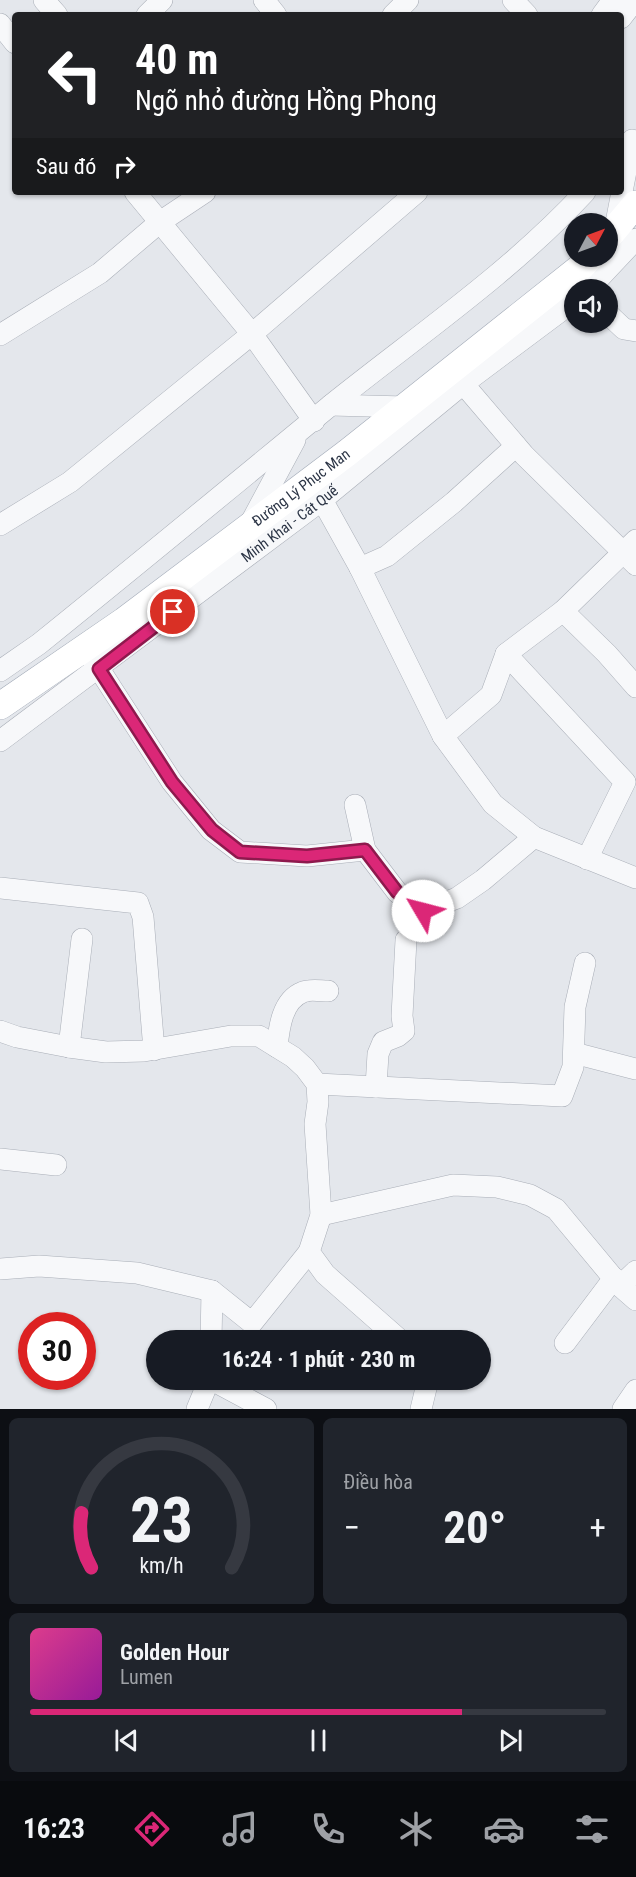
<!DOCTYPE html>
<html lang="vi">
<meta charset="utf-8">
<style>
body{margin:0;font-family:"Roboto Condensed",sans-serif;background:#20242c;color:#f1f3f6;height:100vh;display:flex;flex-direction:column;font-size:22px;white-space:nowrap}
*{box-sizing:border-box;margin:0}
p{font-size:20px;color:#9ea1a6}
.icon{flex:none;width:33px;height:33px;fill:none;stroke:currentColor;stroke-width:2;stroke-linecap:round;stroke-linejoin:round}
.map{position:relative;height:1409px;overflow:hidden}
.drawer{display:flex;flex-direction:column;gap:9px;padding:9px;background:#0d0f14;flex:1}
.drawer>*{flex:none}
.guide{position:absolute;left:12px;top:12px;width:612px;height:183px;border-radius:6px;box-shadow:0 2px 4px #0004;background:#202124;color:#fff;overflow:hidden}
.needle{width:39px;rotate:49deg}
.tools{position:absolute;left:564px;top:213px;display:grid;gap:12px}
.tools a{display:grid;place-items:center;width:54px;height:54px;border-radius:50%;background:#171b24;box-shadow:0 2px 4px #0004;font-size:30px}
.speed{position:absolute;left:18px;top:1312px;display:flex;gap:12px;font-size:30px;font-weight:700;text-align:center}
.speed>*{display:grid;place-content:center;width:78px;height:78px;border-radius:50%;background:#171b24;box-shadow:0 2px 4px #0004;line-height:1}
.speed .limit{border:9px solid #d22;background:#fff;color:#111}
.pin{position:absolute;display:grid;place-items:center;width:51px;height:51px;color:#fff;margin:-26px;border:3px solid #fff;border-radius:50%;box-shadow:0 2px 6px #0007}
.me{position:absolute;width:66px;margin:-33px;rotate:307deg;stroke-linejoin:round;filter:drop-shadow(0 0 4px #0008)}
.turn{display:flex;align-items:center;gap:21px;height:126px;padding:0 24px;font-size:27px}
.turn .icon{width:78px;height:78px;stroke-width:2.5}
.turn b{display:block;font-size:42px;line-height:51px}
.then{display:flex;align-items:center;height:57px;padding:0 24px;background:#0003;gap:12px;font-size:22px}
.big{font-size:45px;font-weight:700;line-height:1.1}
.drawer .tile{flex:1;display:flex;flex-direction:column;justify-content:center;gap:9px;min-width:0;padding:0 21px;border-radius:9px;background:#20242c}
.drawer .dial{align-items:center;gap:0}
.dial svg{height:156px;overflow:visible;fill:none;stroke:#363941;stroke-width:7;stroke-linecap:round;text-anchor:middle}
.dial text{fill:#f1f3f6;stroke:none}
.song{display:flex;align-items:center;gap:18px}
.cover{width:72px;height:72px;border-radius:9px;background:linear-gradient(135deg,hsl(330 70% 55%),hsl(300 70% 35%))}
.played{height:6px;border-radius:3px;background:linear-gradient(90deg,#db2777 75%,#363941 75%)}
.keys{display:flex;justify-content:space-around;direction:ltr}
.heat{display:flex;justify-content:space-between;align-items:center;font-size:33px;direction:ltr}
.drawer .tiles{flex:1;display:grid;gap:9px;grid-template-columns:1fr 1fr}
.tile:last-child{grid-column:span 2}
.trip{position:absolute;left:146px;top:1330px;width:345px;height:60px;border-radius:30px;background:#171b24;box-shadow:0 2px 4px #0004;font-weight:700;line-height:60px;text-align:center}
.menu{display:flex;height:96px;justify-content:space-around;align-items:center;background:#090b0e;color:#9ea1a6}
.menu .icon{width:42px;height:42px}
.menu .selected{color:#db2777}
.menu b{font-size:27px;color:#f1f3f6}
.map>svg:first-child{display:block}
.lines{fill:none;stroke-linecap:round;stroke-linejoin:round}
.minor-casing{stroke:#a9aeb7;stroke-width:22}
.major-casing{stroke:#a3abb8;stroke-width:28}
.minor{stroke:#f7f8fa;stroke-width:21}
.major{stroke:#fff;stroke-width:27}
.route-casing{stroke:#8e194d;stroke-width:15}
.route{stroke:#db2777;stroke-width:10}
.labels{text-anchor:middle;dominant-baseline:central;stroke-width:6;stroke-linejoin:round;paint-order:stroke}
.street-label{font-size:15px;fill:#2b3445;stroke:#f4f6f9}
</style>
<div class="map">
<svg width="636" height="1409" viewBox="0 0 636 1409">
<rect width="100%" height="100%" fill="#e4e7ec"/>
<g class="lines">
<defs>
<g id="minor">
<path d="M44 0 57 15"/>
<path d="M264 0 276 15"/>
<path d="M513 0 527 15"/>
<path d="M147 15 162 0"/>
<path d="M393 15 408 0"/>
<path d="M602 15 613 0"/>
<path d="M621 18 635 0"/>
<path d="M0 24 15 43"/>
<path d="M135 192 252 334 314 421"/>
<path d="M615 228 632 140"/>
<path d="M588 290 636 239"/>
<path d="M608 314 624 329 636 331"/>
<path d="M0 335 100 273 160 222 205 192"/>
<path d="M454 373 524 455 636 565"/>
<path d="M331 405 405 407"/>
<path d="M316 489 360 568 443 736 493 804 534 837 636 878"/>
<path d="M250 524 295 440"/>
<path d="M0 525 70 482 252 334 417 192"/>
<path d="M360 568 387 556 454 502 516 446"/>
<path d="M563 611 607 654 636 687"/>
<path d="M506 654 625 782 587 859"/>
<path d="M92 658 172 782 211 830 240 852 307 856 365 850"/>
<path d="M0 671 39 644C137 565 234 485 331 405 417 336 510 273 585 192"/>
<path d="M443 736 491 695 506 654 563 611 636 540"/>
<path id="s1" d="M0 741 322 500 463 384 574 301"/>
<path d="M355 805 365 850 397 892 423 911 457 898 483 880 534 837"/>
<path d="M0 888 138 903 143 917 154 1050"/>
<path d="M0 1031 17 1037 69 1047 106 1052 144 1051 231 1036H259L293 1057 305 1068 317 1084 318 1102 315 1124 321 1215 309 1252 325 1274 401 1341"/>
<path d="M69 1047 82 939"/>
<path d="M277 1047C279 1028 282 1000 303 992 309 989 321 991 328 991"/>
<path d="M574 1053 636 1069"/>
<path d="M317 1084 562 1096 573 1067 575 1007 585 963"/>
<path d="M376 1087 378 1054 383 1042 398 1036 404 1031 402 1016 406 940"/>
<path d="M0 1159 56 1165"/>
<path d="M321 1215 453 1185 497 1187 530 1195 556 1209 620 1286 636 1300"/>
<path d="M0 1269 39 1266 137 1273 212 1291 252 1323 309 1252"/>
<path d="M620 1286 636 1271"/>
<path d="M211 1341 212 1291"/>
<path d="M565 1343 614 1278"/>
<path d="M212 1380 266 1409"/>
<path d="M197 1409 209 1380"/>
<path d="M421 1409 428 1380"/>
<path d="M623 1409 636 1390"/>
</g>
<g id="major">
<path d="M608 237 636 204"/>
<path id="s2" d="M0 706 124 621 347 453 581 267 591 256"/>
</g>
</defs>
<use href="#minor" class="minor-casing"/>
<use href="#major" class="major-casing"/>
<use href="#minor" class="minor"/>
<use href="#major" class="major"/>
</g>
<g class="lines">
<defs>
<path id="route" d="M173 612 99 669 172 782 212 830 240 852 307 856 365 850 397 892 423 911"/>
</defs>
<use href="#route" class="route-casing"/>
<use href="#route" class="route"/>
</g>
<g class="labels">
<g class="street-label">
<text stroke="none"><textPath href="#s2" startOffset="372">Đường Lý Phục Man</textPath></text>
<text stroke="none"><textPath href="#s1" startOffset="362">Minh Khai - Cát Quế</textPath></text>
</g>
</g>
</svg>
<div class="tools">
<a><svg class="needle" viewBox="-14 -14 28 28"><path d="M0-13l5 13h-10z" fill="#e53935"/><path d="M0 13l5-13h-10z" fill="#9ea1a6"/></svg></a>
<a><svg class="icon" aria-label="sound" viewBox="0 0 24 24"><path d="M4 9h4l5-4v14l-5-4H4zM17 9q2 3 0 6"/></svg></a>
</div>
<div class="speed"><div class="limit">30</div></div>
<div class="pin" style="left:173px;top:612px;background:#d93025"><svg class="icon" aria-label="arrive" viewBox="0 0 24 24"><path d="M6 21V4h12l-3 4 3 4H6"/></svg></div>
<svg class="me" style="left:423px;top:911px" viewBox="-20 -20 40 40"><circle r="19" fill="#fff"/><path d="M0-13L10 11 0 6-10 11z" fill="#db2777"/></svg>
<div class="trip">16:24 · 1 phút · 230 m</div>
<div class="guide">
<div class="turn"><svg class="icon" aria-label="left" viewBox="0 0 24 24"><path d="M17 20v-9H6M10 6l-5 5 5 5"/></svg><div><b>40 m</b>Ngõ nhỏ đường Hồng Phong</div></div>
<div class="then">Sau đó<svg class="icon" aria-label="right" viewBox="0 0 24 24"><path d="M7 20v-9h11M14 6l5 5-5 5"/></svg></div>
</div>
</div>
<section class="drawer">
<div class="tiles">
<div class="tile dial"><svg viewBox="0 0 100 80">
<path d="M14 69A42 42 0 1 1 86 69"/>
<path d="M14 69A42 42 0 0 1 9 41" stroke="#db2777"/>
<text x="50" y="56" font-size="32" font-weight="700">23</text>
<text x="50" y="72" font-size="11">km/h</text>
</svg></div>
<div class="tile"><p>Điều hòa</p>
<div class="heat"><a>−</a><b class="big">20°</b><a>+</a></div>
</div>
<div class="tile">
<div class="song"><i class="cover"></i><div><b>Golden Hour</b><p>Lumen</p></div></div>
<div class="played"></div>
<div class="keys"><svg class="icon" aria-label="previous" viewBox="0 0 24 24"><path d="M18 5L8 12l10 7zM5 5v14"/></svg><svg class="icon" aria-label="pause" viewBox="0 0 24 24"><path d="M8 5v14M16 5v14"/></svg><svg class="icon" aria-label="next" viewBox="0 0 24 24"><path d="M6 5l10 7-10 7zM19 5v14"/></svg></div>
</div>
</div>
</section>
<nav class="menu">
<b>16:23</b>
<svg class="icon selected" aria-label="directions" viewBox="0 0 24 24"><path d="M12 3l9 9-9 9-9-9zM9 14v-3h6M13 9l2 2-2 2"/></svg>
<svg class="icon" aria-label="music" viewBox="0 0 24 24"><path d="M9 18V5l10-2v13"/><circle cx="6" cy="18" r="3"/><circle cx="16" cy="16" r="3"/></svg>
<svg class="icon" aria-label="phone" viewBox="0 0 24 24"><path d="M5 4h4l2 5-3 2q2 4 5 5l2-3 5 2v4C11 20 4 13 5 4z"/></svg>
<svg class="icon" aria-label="climate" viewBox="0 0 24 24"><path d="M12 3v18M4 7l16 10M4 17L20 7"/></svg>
<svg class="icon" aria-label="car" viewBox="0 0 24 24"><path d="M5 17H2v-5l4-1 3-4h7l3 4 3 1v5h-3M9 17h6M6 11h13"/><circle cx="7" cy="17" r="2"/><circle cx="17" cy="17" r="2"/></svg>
<svg class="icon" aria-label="filters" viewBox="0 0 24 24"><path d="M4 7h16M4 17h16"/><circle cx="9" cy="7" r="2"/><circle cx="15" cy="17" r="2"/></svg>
</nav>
